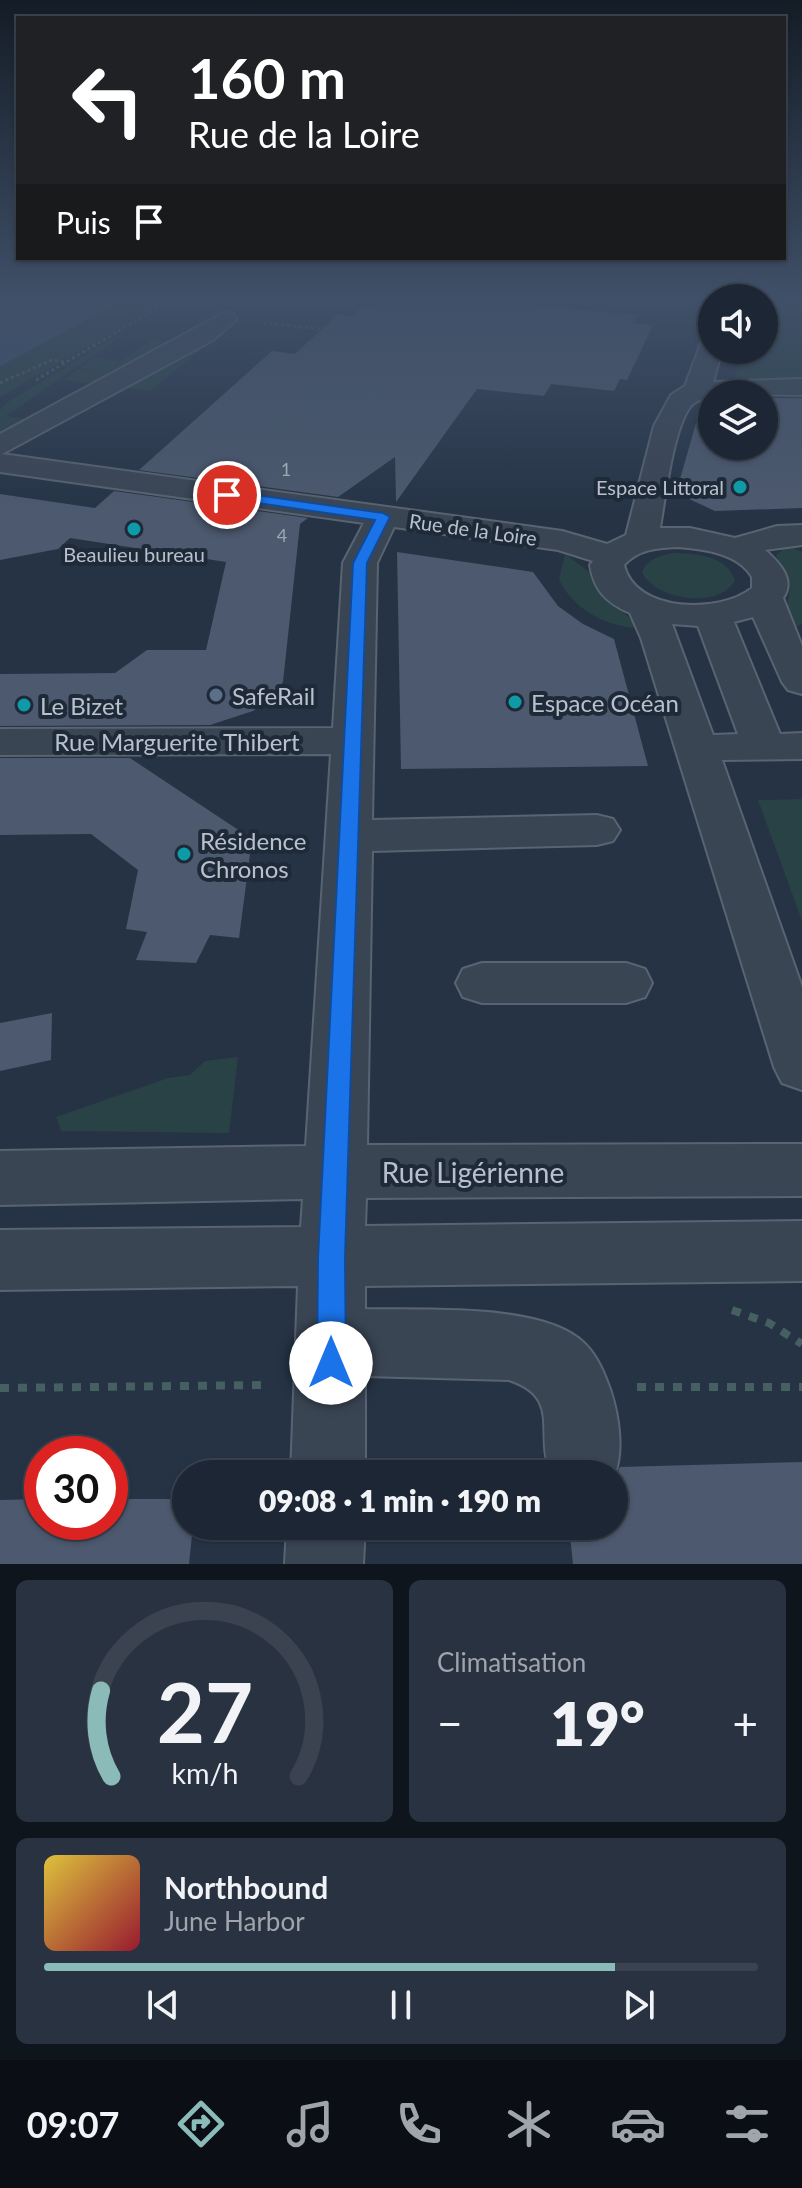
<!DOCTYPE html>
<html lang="fr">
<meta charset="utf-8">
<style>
body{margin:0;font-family:Lato,sans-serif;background:#293240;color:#f1f3f6;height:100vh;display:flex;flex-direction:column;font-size:30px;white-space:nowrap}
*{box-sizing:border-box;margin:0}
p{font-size:26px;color:#a0a5ac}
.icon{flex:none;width:44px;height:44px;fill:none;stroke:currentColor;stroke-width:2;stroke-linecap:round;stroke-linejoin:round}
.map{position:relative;height:1564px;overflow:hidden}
.drawer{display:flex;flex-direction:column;gap:16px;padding:16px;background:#0f151d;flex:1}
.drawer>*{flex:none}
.top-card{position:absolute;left:16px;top:16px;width:770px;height:244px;border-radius:0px;box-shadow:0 2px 6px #0004,0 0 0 2px #3a434f;background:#202124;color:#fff;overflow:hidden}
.controls{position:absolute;left:698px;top:284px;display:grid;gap:16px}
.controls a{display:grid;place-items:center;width:80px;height:80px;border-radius:50%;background:#1c2634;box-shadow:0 2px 6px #0004,0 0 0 2px #3a434f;font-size:40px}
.speed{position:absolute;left:24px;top:1436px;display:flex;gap:16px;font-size:40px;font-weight:700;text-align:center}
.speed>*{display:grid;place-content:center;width:104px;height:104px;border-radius:50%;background:#1c2634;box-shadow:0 2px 6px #0004,0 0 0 2px #3a434f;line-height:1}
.speed .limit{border:12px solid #d22;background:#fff;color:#111}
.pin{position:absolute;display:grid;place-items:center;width:68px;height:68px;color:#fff;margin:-34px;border:4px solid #fff;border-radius:50%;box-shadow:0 2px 8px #0007}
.me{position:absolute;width:88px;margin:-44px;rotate:0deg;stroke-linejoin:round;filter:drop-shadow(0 0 6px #0008)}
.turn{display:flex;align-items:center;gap:28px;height:168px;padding:0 40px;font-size:36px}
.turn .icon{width:104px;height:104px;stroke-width:2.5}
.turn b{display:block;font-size:56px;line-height:68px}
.then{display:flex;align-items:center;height:76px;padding:0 40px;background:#0003;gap:16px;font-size:30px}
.big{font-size:60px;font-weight:800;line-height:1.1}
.drawer .card{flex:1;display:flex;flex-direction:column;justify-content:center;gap:12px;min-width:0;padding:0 28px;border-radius:12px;background:#293240}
.drawer .dial{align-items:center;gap:0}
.dial svg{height:208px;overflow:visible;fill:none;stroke:#3a434f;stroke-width:7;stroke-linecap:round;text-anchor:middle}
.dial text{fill:#f1f3f6;stroke:none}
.song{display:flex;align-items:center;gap:24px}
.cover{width:96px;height:96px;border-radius:12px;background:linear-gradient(135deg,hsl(50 70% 55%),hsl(350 70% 35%))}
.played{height:8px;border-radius:4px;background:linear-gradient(90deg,#8bbbb9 80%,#3a434f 80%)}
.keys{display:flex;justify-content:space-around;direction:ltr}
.heat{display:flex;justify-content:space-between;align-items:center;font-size:44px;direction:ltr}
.drawer .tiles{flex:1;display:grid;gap:16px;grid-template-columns:1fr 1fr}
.card:last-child{grid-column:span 2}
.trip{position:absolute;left:172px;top:1460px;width:456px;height:80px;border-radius:40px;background:#1c2634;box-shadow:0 2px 6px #0004,0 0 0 2px #3a434f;font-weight:800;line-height:80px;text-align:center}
.menu{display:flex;height:128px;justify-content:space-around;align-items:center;background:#0b0f15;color:#a0a5ac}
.menu .icon{width:56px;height:56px}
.menu .selected{color:#8bbbb9}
.menu b{font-size:36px;color:#f1f3f6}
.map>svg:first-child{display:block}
.green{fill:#284245}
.water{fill:#3a506e}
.building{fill:#4c596e}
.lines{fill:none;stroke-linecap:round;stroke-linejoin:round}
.minor-casing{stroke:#596371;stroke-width:4}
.path-far1{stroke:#465f61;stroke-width:3;stroke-dasharray:3 3;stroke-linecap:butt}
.path{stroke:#465f61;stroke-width:8;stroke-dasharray:9 9;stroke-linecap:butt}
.minor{fill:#3a4554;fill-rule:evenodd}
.route{fill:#1a73e8;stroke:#114b97;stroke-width:2}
.culture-dot{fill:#0f9aa8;stroke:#1f2a39;stroke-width:3}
.service-dot{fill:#5c6f8a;stroke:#1f2a39;stroke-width:3}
.labels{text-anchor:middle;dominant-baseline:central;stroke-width:8;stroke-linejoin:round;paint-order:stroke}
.far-number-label{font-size:18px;fill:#9da6b5}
.far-poi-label{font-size:20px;fill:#b8c0cd;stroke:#1f2a39;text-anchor:end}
.far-street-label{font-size:20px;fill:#b8c0cd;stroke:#1f2a39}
.poi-label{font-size:24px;fill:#b8c0cd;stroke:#1f2a39;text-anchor:start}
.street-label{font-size:24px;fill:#b8c0cd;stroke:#1f2a39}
.near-street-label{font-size:28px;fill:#b8c0cd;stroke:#1f2a39}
</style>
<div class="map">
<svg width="802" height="1564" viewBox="0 0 802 1564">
<rect width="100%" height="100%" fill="#253345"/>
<g class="green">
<path d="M130 297H174L0 397V366Z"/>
<path d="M756 297H802V383L733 385 742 350H764V298Z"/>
<path d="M118 335 121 336 6 416 28 419 0 432V409L11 400Z"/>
<path d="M151 340 175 343 96 384 63 380 78 369 104 373 80 368 94 358 119 361 114 366Z"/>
<path d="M204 345H207L150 391 125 388Z"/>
<path d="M788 545 802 552V624L792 628 787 608 790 585 776 555Z"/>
<path d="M673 553C696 553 726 555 735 580 720 610 656 600 642 573 647 558 660 556 673 553Z"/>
<path d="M565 554 588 571 597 587 640 628C608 628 572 609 559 579Z"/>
<path d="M802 799V921L758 800Z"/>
<path d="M238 1057 229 1133 61 1131 56 1117 168 1078 190 1075 205 1061Z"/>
</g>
<path class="water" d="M0 297H130L0 366Z"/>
<g class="building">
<path d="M444 297H537L532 305 637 315 632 323 653 325 627 380 620 379 614 391 551 384 544 396 477 389 396 502 395 457 338 497 139 470 272 351 295 354 338 314 352 316 361 307 374 308 383 299 438 305Z"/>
<path d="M764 398H802V508L715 511 676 493 702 402 712 401V446H764Z"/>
<path d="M114 491 308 518 300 524 283 682 273 696 253 711 210 725 0 726V674L115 673 147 650H206L226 562 70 538 58 549 0 560V494L95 508Z"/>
<path d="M397 552 533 572 558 606 583 624 614 639 648 766 401 769Z"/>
<path d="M0 758H130L252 839 239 938 210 935 196 963 136 960 147 932 126 929 138 870 91 834 0 835Z"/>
<path d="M52 1013 51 1060 0 1071V1023Z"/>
<path d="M802 1462V1564H573L569 1526H614V1479L620 1467Z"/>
<path d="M42 1499V1522H110V1499H186V1526H193L189 1564H0V1500Z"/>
</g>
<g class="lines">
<defs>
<g id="minor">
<path d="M225 312 233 314 237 319 213 340 2 454 562 531 607 544 626 535 654 426 671 395 685 386 703 338 712 336V350H722L713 382 802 379V395L712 394V398C703 398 696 400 690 407 673 430 665 499 660 528H690L735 538 777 526 802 525V545L765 550C779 562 796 580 783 598L802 646V694L788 690 782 682 753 617 734 622 780 734 802 733V759L722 760 802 987V1090L782 1083 774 1067 641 638 630 613C607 603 594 591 590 565L593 561 558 550 394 527 377 563 372 820 597 815 613 819 620 830 613 841 597 845 372 851 367 1145 802 1144V1196L366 1198 365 1226 802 1221V1281L365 1286V1309C421 1311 544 1302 585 1344 598 1357 605 1375 611 1392 619 1417 624 1452 614 1476L551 1474C534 1433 563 1398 509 1380L365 1376V1474H291L298 1286 0 1290V1230L301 1227 303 1199 0 1205V1151L306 1146 331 754 0 755V729L333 728 343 563 364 523 0 472V434ZM678 547C703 549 738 553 752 577V588C720 614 635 613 624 565 639 549 657 548 678 547ZM672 624 698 626 738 734 713 735Z"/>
<path d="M482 963H626L645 969 652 983 645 997 626 1003H482L463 997 456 983 463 969Z"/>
<path d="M287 1526H365L363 1564H285Z"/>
</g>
</defs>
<use href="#minor" class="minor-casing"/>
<g class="path-far1">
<path d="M44 301 149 311"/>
<path d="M16 314 53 297"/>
<path d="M263 323 350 332"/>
<path d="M360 376 354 388 360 395 396 401"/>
<path d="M36 380 176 297"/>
<path d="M0 383 52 360 64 362"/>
<path d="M314 395 354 389"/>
<path d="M267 440 314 402 311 393 291 388"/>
</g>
<g class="path">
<path d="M732 1310 769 1323 802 1344"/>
<path d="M637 1387H802"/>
<path d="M0 1388 267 1385"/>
</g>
<use href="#minor" class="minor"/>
</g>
<linearGradient id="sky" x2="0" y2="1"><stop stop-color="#141c26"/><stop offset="0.58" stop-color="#405068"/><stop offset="1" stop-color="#405068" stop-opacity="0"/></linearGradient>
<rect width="802" height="516" fill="url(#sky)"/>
<path class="route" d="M227 491 383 513 390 517 367 563 345 1258 346 1363 342 1373 331 1377 321 1373 317 1363 318 1258 353 563 375 520 222 498 221 495Z"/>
<g class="culture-dot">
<circle cx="740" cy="487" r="8"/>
<circle cx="134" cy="529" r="8"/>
<circle cx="515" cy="702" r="8"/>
<circle cx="24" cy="705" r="8"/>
<circle cx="184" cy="854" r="8"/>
</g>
<circle class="service-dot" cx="216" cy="695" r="8"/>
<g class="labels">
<g class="far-number-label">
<text x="286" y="469">1</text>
<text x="282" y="535">4</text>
</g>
<g class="far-poi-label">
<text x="724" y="487">Espace Littoral</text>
<text x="134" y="554" text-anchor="middle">Beaulieu bureau</text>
</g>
<g class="far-street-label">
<text transform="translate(473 529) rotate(8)">Rue de la Loire</text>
</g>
<g class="poi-label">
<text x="232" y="695">SafeRail</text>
<text x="531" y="702">Espace Océan</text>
<text x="40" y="705">Le Bizet</text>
<text x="200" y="840">Résidence<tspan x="200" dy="28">Chronos</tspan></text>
</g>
<g class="street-label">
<text x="177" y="741">Rue Marguerite Thibert</text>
</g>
<g class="near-street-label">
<text x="473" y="1172">Rue Ligérienne</text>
</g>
</g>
</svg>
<div class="controls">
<a><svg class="icon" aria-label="sound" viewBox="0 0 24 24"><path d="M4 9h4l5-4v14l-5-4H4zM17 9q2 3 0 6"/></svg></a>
<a><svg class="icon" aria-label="layers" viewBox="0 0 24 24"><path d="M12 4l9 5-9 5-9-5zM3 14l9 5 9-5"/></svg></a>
</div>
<div class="speed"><div class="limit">30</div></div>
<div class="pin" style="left:227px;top:495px;background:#d93025"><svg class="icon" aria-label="arrive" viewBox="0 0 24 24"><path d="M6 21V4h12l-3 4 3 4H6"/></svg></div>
<svg class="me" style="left:331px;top:1363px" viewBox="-20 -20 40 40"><circle r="19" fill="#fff"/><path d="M0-13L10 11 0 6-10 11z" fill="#1a73e8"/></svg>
<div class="trip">09:08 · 1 min · 190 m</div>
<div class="top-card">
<div class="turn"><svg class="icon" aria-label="left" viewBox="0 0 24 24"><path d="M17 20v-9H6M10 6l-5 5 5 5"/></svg><div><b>160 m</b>Rue de la Loire</div></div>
<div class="then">Puis<svg class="icon" aria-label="arrive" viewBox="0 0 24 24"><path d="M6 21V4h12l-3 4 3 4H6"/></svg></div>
</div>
</div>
<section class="drawer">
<div class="tiles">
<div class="card dial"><svg viewBox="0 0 100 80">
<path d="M14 69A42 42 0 1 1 86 69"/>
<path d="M14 69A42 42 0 0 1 10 36" stroke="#8bbbb9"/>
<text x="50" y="56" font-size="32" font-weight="700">27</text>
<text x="50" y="72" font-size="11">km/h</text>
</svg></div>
<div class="card"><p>Climatisation</p>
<div class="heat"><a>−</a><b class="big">19°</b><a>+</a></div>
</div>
<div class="card">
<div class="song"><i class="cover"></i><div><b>Northbound</b><p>June Harbor</p></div></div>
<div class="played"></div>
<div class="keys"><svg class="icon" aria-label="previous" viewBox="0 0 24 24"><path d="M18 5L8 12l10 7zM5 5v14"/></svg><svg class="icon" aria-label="pause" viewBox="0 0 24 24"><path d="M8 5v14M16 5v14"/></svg><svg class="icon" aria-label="next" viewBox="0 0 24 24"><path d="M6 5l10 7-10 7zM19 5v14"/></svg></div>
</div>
</div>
</section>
<nav class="menu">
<b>09:07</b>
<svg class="icon selected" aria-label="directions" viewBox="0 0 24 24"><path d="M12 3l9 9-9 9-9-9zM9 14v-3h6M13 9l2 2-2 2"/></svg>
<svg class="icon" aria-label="music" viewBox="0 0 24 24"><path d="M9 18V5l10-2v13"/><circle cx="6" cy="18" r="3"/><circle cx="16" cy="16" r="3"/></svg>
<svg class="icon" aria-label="phone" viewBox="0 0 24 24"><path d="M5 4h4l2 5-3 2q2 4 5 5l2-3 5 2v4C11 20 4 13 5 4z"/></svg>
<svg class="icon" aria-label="climate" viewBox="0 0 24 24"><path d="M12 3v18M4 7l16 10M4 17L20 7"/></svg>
<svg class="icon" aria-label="car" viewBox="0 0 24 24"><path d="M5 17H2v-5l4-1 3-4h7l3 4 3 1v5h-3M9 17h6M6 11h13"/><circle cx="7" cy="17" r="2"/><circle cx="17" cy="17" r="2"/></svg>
<svg class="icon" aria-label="filters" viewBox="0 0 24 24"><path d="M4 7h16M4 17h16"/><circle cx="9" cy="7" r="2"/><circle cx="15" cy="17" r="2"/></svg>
</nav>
